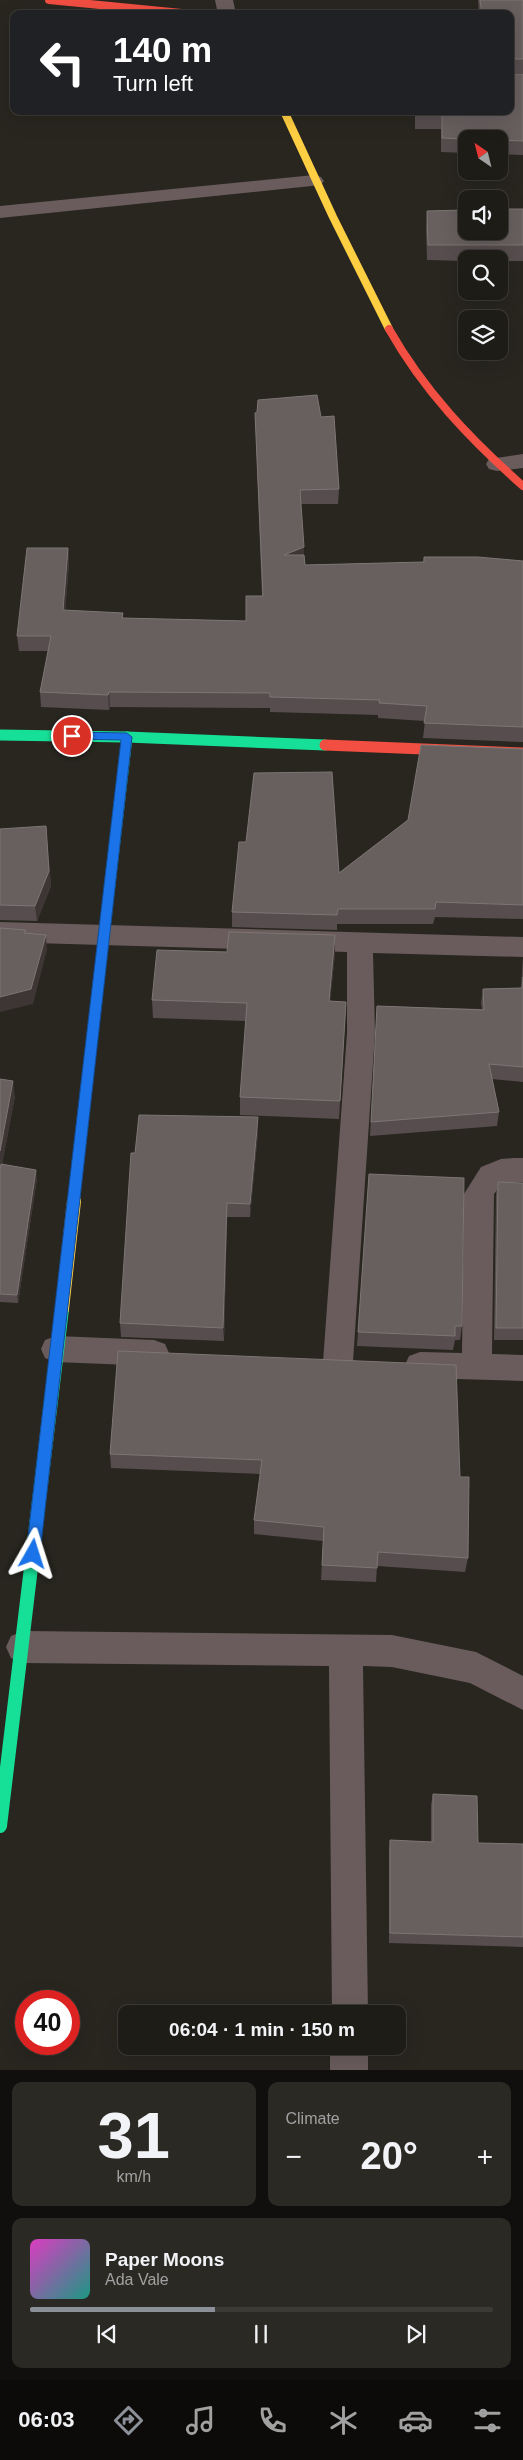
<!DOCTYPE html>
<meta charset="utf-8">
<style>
body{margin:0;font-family:Helvetica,sans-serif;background:#2b2924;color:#f1f3f6;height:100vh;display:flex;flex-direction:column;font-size:19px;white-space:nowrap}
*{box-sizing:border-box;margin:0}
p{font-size:16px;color:#a1a1a1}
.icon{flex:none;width:28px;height:28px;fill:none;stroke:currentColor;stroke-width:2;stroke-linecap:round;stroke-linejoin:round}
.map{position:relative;height:2070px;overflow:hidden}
.drawer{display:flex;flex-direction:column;gap:12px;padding:12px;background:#100f0d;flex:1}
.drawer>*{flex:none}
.banner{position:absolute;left:10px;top:10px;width:504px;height:105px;border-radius:10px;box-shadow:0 5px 20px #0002,0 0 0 1px #3c3a36;background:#202124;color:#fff;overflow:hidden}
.needle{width:32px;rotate:325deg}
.fabs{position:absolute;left:458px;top:130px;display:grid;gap:10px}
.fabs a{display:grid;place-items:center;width:50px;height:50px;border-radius:10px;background:#1e1c17;box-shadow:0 5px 20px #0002,0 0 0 1px #3c3a36;font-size:25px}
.speed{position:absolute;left:15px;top:1990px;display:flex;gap:10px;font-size:25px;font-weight:700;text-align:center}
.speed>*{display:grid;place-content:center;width:65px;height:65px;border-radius:50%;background:#1e1c17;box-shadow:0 5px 20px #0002,0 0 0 1px #3c3a36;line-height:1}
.speed .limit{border:8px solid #d22;background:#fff;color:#111}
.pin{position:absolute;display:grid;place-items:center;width:42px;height:42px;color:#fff;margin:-21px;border:2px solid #fff;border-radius:50%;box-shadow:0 1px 5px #0007}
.me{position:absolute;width:55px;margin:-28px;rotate:6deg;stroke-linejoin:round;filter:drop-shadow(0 0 4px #0008)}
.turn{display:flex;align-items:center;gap:18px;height:105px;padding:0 20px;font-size:22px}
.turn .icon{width:65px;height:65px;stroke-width:2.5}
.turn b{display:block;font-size:35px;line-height:42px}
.big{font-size:38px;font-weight:700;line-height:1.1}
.drawer .card{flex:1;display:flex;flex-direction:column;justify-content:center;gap:8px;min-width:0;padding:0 18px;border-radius:10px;background:#2b2924}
.drawer .dial{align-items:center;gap:0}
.dial b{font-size:65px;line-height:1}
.song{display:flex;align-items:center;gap:15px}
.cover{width:60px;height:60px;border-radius:8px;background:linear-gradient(135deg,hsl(310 70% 55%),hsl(170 70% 35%))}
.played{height:5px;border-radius:2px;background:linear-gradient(90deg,#8c9099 40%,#3c3a36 40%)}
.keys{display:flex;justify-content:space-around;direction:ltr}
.heat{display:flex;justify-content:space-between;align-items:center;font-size:28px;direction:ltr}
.drawer .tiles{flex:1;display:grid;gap:12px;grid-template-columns:1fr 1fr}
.card:last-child{grid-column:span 2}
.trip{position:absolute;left:118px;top:2005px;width:288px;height:50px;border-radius:10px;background:#1e1c17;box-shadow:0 5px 20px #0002,0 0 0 1px #3c3a36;font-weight:700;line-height:50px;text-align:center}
.dock{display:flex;height:80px;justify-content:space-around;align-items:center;background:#0c0b09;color:#a1a1a1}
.dock .icon{width:35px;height:35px}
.dock .active{color:#8c9099}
.dock b{font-size:22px;color:#f1f3f6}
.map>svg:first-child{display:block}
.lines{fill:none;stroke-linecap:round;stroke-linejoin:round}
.street{fill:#6a5c5c;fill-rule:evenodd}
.fast-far1{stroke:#16e098;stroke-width:11}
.fast{stroke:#16e098;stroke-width:14}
.slow-far2{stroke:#ffcf43;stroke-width:8}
.slow-far1{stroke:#ffcf43;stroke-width:11}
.slow{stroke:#ffcf43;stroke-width:14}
.jam-far1{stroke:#f24e42;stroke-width:8}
.jam{stroke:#f24e42;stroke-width:11}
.wall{fill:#574d4f}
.shaded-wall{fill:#3d3635}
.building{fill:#685f5f;stroke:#7d7674}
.route{fill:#1a73e8;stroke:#114b97}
</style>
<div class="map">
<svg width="523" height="2070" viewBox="0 0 523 2070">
<rect width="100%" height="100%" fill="#28261f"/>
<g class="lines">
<g class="street">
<path d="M215 0H233L236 14H218Z"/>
<path d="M314 175 321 177 324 181 321 185 0 218V206Z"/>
<path d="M523 454V468L497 471 489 469 486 464 489 459Z"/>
<path d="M0 922 523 937V957L373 953 375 1033 353 1362 349 1371 338 1375 327 1371 323 1362 347 1033V952L0 942Z"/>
<path d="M514 1158H523V1182H504L494 1194 492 1354 523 1355V1381L420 1378 409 1374 405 1365 409 1356 420 1352 462 1353 464 1194 481 1167 501 1159Z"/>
<path d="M56 1336 154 1340 165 1344 169 1353 165 1362 154 1366 56 1362 45 1358 41 1349 45 1340Z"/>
<path d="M23 1631 392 1635 476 1652 523 1676V1710L470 1683 392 1667 363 1666 368 2014H332L329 1666 23 1663 11 1658 6 1647 11 1636Z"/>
<rect x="330" y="2046" width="38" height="24"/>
</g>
<g class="fast-far1">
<path d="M0 735 127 737 325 745"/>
<path d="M90 1057 127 737"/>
</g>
<path class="fast" d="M0 1826 62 1309"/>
<path class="slow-far2" d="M284 111 333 217 389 329"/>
<path class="slow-far1" d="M74 1203 90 1057"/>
<path class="slow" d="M62 1309 74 1201"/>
<g class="jam-far1">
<path d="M49 0 192 14"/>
<path d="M389 329C424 391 470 439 523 486"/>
</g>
<path class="jam" d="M325 745 523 753"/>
</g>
<g class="wall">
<path d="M478 0H523V73H510V14H479Z"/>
<path d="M523 74V155L499 154V139H466V153L441 152V129H415V111H510Z"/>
<path d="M523 209V261H499V259H466V261L427 260 426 227 427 211Z"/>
<path d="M255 413 321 417 339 489 338 504H301L304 555 305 565 423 562 424 557 523 561V742L423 738 425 721 378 718V715L270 712V708L110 707 109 710 41 707 40 692 48 651H19L17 636 68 548 69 563 65 611 123 613V618L246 621 262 596Z"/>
<path d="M523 749V919L435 917 433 924H337V930L232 927V912L339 873Z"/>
<path d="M0 829 47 841 51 886 37 921 0 920Z"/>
<path d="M227 952 335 954 330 1001 345 1020 339 1119 240 1115V1097L246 1021 153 1018 152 1000Z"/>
<path d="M523 956V1082L492 1079 499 1112 497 1126 370 1136 377 1006 482 1009 481 1003 483 989 521 988Z"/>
<path d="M0 1079 15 1096 2 1164 37 1178 18 1303 0 1302Z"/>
<path d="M258 1132 250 1217H227L224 1341 121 1337 120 1323 135 1153Z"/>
<path d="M369 1174 462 1326 460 1340H455L453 1350 357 1346Z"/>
<path d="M498 1182 523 1183V1340H494L496 1194Z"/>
<path d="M118 1351 460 1477 468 1558 465 1572 377 1566 376 1582 321 1580 323 1541 254 1534V1520L260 1474 111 1468 110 1454Z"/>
<path d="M433 1794 478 1843 523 1844V1947L389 1943V1851L390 1840 431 1842V1805Z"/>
</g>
<g class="shaded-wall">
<path d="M304 547V562L284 555Z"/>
<path d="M68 548 69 563 64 625 63 610Z"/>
<path d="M109 692 110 707 109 710 108 695Z"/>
<path d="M46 826 51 886 37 921 35 906Z"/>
<path d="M46 935 47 950 33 1004 0 1012V997Z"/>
<path d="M335 935V954L328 1019 329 1001Z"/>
<path d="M13 1081 15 1096 0 1176V1151Z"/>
<path d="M258 1117V1132L250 1217V1204Z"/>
<path d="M36 1170 37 1178 18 1303 17 1295Z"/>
<path d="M227 1203V1217L224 1341 223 1328Z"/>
</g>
<g class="building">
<path d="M480 0H523V59H510V14H482Z"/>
<path d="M510 74H523V141L499 140V139H466L442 138V115H416V111H510Z"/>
<path d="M499 209H523V245H428L427 211 466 210V231H499Z"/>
<path d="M317 395 321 417 334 416 339 489 300 490 304 547 284 555H304L305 565 424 562V557H478L523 561V727L424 723 427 706 379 703 380 700 270 697V693L109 692 108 695 40 692 51 636H17L27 548H68L63 610 123 613 122 618 246 621V596H263L255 413 257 412 258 400Z"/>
<path d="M421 745 523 749V905L436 902 435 909H338L337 915 232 912 239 842H246L254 773 332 772 339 873 408 820Z"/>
<path d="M46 826 49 871 35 906 0 905V829Z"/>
<path d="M0 928 26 930 24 933 46 935 31 989 0 997Z"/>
<path d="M229 932 335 935 329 1001 346 1002 340 1101 240 1097 247 1003 152 1000 157 950 227 952Z"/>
<path d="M523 977V1067L489 1064 499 1112 371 1122 377 1006 484 1010 483 989 522 988Z"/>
<path d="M0 1079 13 1081 0 1151Z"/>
<path d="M139 1115 258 1117 250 1204 227 1203 223 1328 120 1323 131 1153H135Z"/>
<path d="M1 1164 36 1170 17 1295 0 1294V1170Z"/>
<path d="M369 1174 464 1178 462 1326H455V1336L358 1332Z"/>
<path d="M498 1182 523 1183V1328H496Z"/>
<path d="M118 1351 456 1365 460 1477H469L468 1558 378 1552 377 1568 322 1565 324 1527 254 1520 262 1460 110 1454Z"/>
<path d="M433 1794 477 1796 478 1843 523 1844V1937L390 1933V1840L433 1842Z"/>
</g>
<path class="route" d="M72 732 127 733 132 737 40 1554 38 1558 33 1560 28 1558 26 1554 121 740 69 739 67 736Z"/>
</svg>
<div class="fabs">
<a><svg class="needle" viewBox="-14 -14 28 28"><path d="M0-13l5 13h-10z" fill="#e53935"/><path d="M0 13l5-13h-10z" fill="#a1a1a1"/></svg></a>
<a><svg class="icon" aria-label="sound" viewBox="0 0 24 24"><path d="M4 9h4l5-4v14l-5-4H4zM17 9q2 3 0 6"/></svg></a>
<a><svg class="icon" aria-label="search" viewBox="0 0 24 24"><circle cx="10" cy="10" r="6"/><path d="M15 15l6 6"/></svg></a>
<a><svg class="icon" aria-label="layers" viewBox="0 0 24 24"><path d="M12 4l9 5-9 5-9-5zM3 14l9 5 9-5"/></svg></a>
</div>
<div class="speed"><div class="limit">40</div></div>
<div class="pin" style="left:72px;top:736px;background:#d93025"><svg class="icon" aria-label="arrive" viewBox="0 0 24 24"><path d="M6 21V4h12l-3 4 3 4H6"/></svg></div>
<svg class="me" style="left:33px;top:1554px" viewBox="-20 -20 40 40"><path d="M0-17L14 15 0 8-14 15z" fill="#1a73e8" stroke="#fff" stroke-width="4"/></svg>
<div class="trip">06:04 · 1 min · 150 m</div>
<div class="banner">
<div class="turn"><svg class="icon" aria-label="left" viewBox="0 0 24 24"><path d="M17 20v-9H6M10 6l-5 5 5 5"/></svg><div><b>140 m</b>Turn left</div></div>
</div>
</div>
<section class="drawer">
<div class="tiles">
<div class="card dial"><b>31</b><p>km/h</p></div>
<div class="card"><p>Climate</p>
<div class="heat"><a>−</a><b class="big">20°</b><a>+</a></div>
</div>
<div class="card">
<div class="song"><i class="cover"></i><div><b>Paper Moons</b><p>Ada Vale</p></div></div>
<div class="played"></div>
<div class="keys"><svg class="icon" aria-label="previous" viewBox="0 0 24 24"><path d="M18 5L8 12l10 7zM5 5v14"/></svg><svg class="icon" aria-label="pause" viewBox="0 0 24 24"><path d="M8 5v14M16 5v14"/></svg><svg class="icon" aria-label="next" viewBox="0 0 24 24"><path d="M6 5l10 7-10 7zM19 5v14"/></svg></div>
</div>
</div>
</section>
<nav class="dock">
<b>06:03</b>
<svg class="icon active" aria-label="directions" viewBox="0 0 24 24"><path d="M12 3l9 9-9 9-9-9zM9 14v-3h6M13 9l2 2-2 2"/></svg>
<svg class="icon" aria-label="music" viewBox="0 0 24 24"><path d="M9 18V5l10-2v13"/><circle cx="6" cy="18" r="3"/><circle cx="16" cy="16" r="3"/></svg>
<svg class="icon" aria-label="phone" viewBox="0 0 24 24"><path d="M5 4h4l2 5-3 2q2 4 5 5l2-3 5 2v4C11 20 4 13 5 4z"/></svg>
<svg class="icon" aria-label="climate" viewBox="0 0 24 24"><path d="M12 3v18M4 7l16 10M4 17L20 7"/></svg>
<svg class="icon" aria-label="car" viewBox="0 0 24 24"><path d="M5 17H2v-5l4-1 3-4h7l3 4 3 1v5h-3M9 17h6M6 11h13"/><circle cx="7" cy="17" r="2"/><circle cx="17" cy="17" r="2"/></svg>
<svg class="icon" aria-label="filters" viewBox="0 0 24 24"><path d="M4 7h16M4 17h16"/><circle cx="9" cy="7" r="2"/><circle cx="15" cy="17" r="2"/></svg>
</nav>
